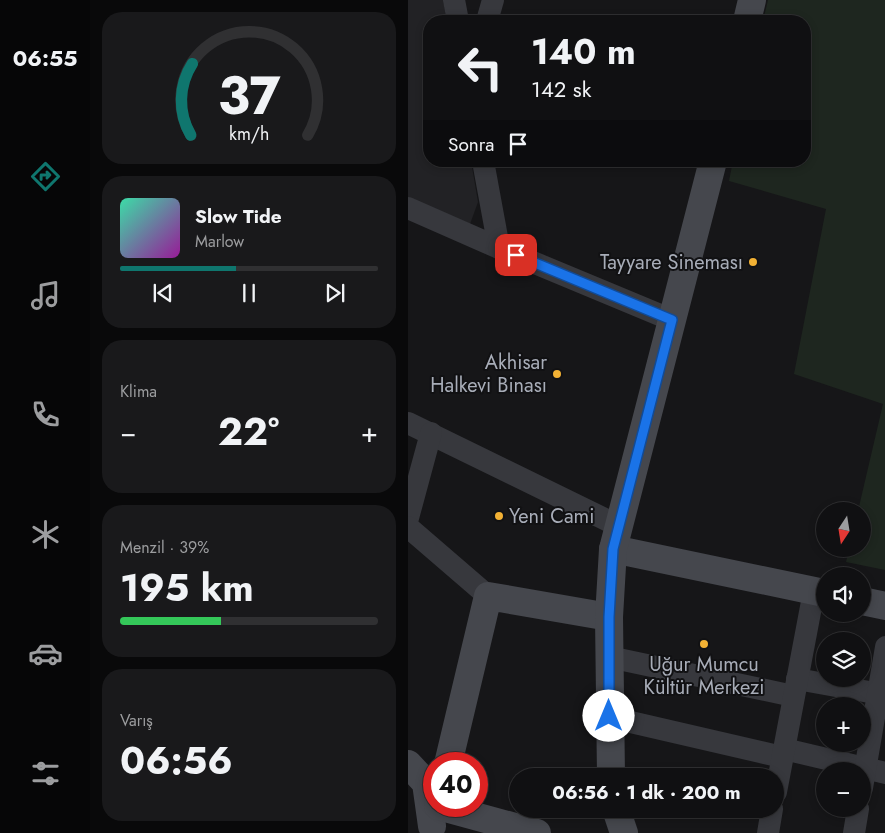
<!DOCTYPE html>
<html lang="tr">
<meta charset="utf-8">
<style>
body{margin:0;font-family:Jost,sans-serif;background:#19191b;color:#f1f3f6;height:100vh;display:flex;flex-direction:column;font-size:19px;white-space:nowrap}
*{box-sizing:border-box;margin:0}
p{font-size:16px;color:#9c9d9f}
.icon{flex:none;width:28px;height:28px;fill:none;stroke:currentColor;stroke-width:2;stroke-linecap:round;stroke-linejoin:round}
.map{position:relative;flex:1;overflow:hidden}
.panel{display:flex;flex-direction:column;gap:12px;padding:12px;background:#09090a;width:318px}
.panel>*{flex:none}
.top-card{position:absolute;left:15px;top:15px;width:388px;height:152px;border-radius:20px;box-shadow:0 2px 8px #0003,0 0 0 1px #303032;background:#101012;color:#f1f3f6;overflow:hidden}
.needle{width:32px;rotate:192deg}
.tools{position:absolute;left:408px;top:502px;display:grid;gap:10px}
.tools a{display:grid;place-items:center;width:55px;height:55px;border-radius:50%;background:#101012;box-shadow:0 2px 8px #0003,0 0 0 1px #303032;font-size:25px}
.speed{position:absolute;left:15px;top:752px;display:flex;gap:10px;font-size:25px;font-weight:700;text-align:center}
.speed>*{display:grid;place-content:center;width:65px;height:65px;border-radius:50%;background:#101012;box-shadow:0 2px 8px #0003,0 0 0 1px #303032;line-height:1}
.speed .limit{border:8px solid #d22;background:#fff;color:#111}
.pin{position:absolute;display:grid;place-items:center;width:42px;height:42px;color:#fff;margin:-21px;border-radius:10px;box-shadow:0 2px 8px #0006}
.me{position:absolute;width:55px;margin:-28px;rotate:0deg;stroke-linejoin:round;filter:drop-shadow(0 0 4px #0008)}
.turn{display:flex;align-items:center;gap:18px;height:105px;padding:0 25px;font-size:22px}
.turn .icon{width:65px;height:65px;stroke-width:2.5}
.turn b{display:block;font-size:35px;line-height:42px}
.then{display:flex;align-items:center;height:48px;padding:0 25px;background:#0003;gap:10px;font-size:19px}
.big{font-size:38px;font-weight:700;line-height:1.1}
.panel .widget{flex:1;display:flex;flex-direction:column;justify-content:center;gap:8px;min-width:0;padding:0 18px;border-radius:20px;background:#19191b}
.panel .dial{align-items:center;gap:0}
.dial svg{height:130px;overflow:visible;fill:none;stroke:#303032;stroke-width:7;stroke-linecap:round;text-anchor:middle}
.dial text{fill:#f1f3f6;stroke:none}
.song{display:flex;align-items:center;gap:15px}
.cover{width:60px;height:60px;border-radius:8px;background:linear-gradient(135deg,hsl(160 70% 55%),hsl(300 70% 35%))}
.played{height:5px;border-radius:2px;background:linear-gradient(90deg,#0f766e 45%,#303032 45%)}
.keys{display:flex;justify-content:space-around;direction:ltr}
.heat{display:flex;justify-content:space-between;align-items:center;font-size:28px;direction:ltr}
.charge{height:8px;border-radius:4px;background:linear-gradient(90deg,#34c759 39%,#303032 0)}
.trip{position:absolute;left:101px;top:768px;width:275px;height:50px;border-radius:25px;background:#101012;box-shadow:0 2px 8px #0003,0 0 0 1px #303032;font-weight:700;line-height:50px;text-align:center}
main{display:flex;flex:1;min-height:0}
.tab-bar{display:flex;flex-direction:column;width:90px;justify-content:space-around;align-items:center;background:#060607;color:#9c9d9f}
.tab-bar .icon{width:35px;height:35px}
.tab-bar .selected{color:#0f766e}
.tab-bar b{font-size:22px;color:#f1f3f6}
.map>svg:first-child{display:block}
.built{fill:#222225}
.green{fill:#1e261f}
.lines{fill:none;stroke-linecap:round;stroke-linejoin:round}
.street{stroke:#37383d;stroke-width:22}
.secondary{stroke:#45474d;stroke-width:28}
.route-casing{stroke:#114b97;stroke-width:12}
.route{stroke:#1a73e8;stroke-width:9}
.poi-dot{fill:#f2b134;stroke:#111113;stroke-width:2}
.labels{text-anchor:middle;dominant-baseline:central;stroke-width:4;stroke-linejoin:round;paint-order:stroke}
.poi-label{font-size:20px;fill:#a8adb8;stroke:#111113;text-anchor:end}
</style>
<main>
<nav class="tab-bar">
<b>06:55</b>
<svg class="icon selected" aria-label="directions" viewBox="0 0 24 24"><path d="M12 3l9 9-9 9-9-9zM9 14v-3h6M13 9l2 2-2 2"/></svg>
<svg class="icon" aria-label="music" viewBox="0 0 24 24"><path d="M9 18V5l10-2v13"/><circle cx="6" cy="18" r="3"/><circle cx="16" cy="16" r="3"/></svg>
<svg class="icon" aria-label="phone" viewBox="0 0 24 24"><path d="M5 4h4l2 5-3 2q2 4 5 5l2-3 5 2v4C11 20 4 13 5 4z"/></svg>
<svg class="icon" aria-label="climate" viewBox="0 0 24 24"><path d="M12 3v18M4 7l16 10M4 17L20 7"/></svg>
<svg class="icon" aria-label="car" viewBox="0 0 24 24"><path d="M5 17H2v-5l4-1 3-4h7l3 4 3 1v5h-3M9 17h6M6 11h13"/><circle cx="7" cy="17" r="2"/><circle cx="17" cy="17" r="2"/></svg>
<svg class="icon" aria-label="filters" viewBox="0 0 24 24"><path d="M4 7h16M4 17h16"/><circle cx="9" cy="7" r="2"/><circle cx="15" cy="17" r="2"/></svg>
</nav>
<section class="panel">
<div class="widget dial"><svg viewBox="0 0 100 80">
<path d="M14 69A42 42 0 1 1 86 69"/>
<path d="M14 69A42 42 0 0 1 15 25" stroke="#0f766e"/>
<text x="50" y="56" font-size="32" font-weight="700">37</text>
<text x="50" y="72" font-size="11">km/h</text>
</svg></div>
<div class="widget">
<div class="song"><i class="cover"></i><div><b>Slow Tide</b><p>Marlow</p></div></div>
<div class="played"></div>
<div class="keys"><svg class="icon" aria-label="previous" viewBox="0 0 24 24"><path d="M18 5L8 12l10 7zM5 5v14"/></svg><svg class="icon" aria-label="pause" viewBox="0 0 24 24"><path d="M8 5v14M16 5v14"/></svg><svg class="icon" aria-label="next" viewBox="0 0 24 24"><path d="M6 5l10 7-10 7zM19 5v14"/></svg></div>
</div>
<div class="widget"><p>Klima</p>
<div class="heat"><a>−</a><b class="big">22°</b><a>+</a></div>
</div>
<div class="widget"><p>Menzil · 39%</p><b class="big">195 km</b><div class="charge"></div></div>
<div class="widget"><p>Varış</p><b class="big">06:56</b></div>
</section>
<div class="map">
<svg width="478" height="833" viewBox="0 0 478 833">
<rect width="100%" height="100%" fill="#161618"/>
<path class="built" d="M0 0H35L39 21H21V161H63L70 202 62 224 0 197Z"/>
<path class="green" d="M360 0H477V570L438 562 441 549H454V511H450L475 404 386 374 418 209 321 181 325 161H396V21H355Z"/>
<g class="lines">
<g class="street">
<path d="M46 0 50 21"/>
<path d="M79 21 85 0"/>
<path d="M0 208 91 248 75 161"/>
<path d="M91 248 264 320"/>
<path d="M0 423 211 526"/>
<path d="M0 518 23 433"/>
<path d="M0 527 80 596"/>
<path d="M201 657 376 694"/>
<path d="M389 679 478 695"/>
<path d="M201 717 374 757"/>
<path d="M376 749 478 773"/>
<path d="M454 788 478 647"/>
<path d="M368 792 406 591"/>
<path d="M360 833 364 809"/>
<path d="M446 833 450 809"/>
</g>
<g class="secondary">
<path d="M339 21 344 0"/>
<path d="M205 549 416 593"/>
<path d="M454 601 478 606"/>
<path d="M0 764 18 783 24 826"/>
<path d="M40 764 80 596 201 617"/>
<path d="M203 776 201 617 205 549 305 161"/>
<path d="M30 806 129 833"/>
<path d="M208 809 216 833"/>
</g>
</g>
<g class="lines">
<defs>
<path id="route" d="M108 255 264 320 205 549 201 617V716"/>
</defs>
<use href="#route" class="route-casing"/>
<use href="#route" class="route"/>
</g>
<g class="poi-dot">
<circle cx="345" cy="262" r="5"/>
<circle cx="149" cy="374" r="5"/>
<circle cx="91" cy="516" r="5"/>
<circle cx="296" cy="644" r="5"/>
</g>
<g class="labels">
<g class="poi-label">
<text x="335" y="262">Tayyare Sineması</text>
<text x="139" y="362">Akhisar<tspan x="139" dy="23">Halkevi Binası</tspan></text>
<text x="101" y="516" text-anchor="start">Yeni Cami</text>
<text x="296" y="664" text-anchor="middle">Uğur Mumcu<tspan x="296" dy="23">Kültür Merkezi</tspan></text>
</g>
</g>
</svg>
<div class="tools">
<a><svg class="needle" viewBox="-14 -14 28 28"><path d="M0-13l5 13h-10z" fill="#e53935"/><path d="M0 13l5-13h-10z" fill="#9c9d9f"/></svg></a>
<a><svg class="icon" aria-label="sound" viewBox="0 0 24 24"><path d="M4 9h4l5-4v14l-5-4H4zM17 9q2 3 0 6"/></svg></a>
<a><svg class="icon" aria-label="layers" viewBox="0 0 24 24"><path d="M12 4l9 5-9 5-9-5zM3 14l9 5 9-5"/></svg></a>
<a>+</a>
<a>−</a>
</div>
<div class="speed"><div class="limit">40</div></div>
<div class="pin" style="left:108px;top:255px;background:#d93025"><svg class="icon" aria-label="arrive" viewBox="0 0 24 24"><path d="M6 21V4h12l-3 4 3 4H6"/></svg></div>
<svg class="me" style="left:201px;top:716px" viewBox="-20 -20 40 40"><circle r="19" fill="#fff"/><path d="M0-13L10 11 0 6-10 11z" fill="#1a73e8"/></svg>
<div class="trip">06:56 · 1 dk · 200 m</div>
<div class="top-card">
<div class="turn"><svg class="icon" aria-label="left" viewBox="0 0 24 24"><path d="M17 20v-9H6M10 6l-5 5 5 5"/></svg><div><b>140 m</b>142 sk</div></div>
<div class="then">Sonra<svg class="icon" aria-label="arrive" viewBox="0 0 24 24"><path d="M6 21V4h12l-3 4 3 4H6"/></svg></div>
</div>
</div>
</main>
